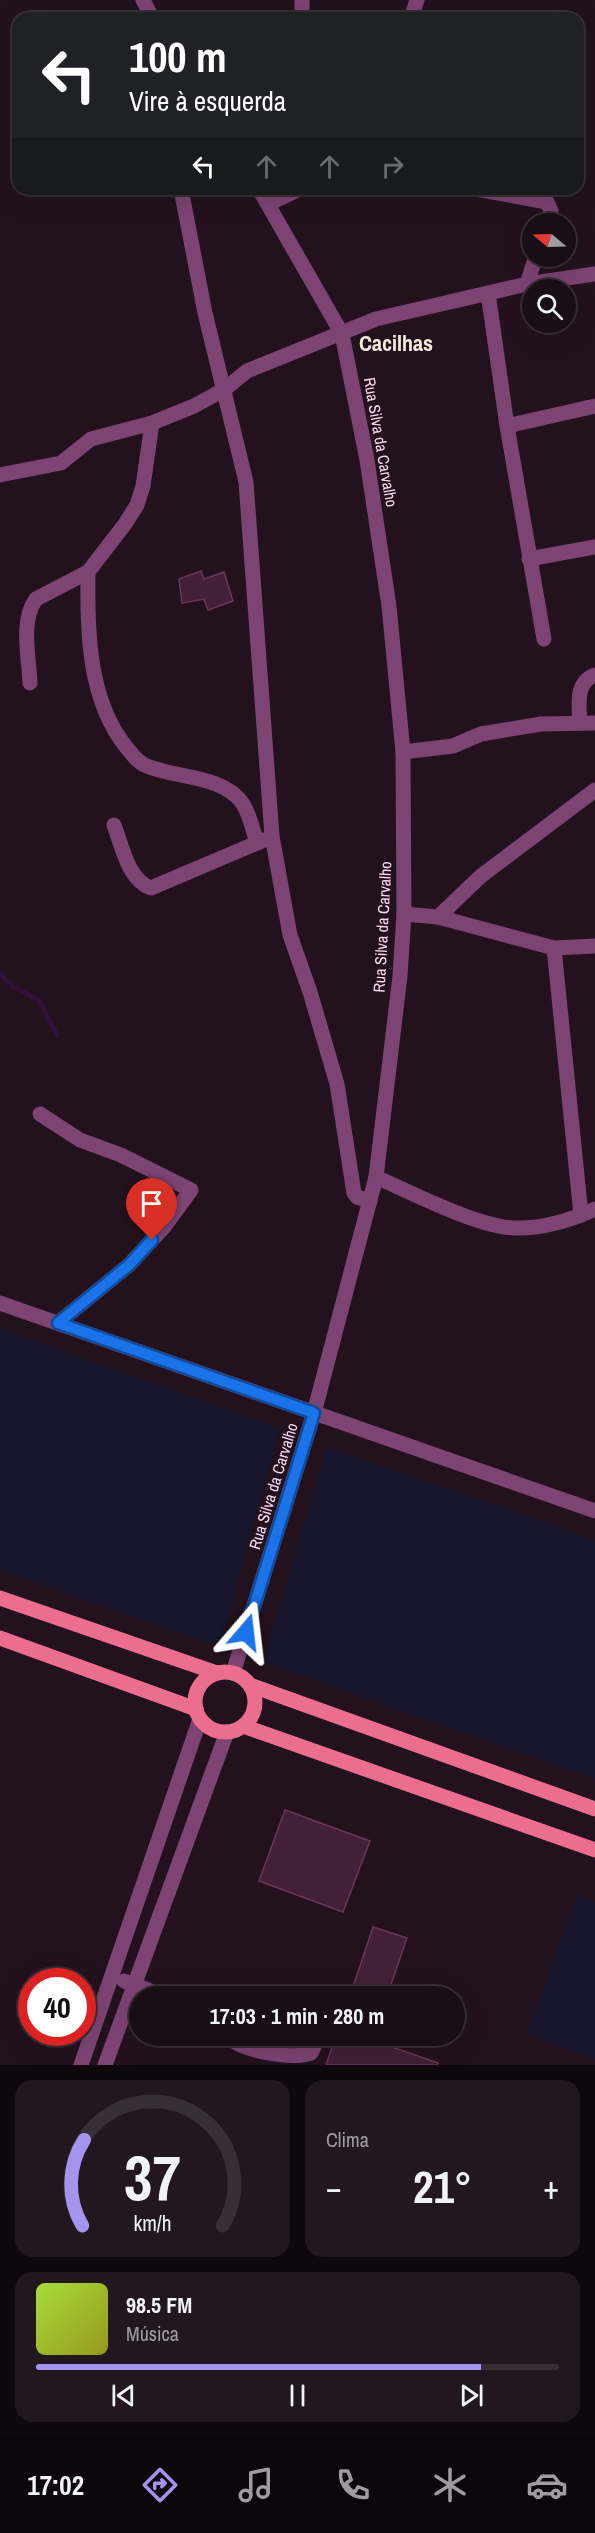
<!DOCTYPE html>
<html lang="pt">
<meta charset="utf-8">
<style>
body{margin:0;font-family:"Archivo Narrow",sans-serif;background:#23171f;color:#f1f3f6;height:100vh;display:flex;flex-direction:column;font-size:22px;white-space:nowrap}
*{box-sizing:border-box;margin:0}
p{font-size:20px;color:#9f9ca1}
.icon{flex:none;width:33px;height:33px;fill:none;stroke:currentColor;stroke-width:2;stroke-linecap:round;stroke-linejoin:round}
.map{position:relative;height:2065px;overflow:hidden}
.side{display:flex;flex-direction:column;gap:15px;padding:15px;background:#0e080c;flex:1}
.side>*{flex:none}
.hud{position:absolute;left:12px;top:12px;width:572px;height:183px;border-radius:18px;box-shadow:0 6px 24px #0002,0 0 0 2px #382e35;background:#202124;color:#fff;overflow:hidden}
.needle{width:39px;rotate:289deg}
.tools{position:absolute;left:522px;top:213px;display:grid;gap:12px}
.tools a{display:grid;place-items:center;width:54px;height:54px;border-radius:50%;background:#1a0e16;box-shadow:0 6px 24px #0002,0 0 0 2px #382e35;font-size:30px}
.speed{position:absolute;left:18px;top:1968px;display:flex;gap:12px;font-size:30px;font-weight:700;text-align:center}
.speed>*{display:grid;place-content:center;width:78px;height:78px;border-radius:50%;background:#1a0e16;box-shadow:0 6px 24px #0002,0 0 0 2px #382e35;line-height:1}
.speed .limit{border:9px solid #d22;background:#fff;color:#111}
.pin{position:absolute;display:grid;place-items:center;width:51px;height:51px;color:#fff;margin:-62px -26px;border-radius:50% 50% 50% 0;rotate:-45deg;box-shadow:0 0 6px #0007}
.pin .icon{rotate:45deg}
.me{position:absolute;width:66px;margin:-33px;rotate:17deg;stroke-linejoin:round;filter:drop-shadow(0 0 4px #0008)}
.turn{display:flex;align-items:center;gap:21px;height:126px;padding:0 18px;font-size:27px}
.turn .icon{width:78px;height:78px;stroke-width:2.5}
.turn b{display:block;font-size:42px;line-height:51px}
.lanes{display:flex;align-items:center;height:57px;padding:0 18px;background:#0003;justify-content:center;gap:30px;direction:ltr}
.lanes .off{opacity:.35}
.big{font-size:45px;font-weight:700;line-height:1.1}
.side .widget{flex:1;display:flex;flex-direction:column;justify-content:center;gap:9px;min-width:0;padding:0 21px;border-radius:18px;background:#23171f}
.side .dial{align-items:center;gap:0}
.dial svg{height:156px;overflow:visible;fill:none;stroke:#382e35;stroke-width:7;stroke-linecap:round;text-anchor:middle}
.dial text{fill:#f1f3f6;stroke:none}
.song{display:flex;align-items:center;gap:18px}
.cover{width:72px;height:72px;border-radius:9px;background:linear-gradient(135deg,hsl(80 70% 55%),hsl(60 70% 35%))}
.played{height:6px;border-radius:3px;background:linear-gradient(90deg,#a593ed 85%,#382e35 85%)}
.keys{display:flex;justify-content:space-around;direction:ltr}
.heat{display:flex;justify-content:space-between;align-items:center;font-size:33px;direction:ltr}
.side .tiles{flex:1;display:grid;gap:15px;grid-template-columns:1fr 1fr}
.widget:last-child{grid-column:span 2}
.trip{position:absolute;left:129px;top:1986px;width:336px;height:60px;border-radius:30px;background:#1a0e16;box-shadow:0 6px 24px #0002,0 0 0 2px #382e35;font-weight:700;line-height:60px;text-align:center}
.dock{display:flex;height:96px;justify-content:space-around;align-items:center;background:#0a0609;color:#9f9ca1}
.dock .icon{width:42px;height:42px}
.dock .current{color:#a593ed}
.dock b{font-size:27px;color:#f1f3f6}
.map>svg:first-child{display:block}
.green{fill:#17162c}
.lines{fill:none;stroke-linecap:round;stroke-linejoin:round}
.stream{stroke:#32113d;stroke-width:4.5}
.building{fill:#422037;stroke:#6b355a;stroke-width:1.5}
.minor{stroke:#7c4373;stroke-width:15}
.major{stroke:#ec6e8f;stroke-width:15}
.route-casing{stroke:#114b97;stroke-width:15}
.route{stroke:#1a73e8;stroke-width:10}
.labels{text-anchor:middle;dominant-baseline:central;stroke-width:6;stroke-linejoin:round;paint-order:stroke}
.street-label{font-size:16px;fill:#fad9f2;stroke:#23121e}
.district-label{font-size:22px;font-weight:bold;fill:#faeadb;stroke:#23121e}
</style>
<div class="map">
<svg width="595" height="2065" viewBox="0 0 595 2065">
<rect width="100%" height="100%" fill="#23121e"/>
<g class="green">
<path d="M0 1329 280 1428 220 1647 0 1570Z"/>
<path d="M327 1447 595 1540V1779L263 1662Z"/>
<path d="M577 1895 595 1902V2059L527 2034Z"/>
</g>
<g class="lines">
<path class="stream" d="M0 974 12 986 39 1000 57 1035"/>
</g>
<g class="building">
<path d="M201 571 204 579 224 572 233 601 208 610 204 599 182 603 179 579Z"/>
<path d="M285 1810 370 1841 343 1912 259 1881Z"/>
<path d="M373 1927 407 1938 387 1996H350Z"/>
<path d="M336 2036H373L372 2040 438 2063 437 2065H326Z"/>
</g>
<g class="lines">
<g class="minor">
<path d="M143 0 152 18"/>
<path d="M302 0V18"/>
<path d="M411 18 417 0"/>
<path d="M181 189 205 313 246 482 272 836 290 935 310 992 337 1084 354 1193 357 1197 370 1201"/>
<path d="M476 189 547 202 551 211 547 224"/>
<path d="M268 204 300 189"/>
<path d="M527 284 536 256"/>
<path d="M488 293 507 426 544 639"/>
<path d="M507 426 595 406"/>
<path d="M0 475 61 463 91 439 152 423 194 406 225 389 247 371 376 319 527 284 595 274"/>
<path d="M529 559 595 547"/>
<path d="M88 572C87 630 88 701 127 748 132 754 138 763 147 766 175 778 224 775 243 804 250 815 253 831 257 843"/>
<path d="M30 683C29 657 20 621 36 599L88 572 125 524 137 505 143 486 152 423"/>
<path d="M580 723C579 705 575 682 595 675"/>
<path d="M403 752 453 746 481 734 541 724 595 723"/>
<path d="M114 825C122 846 128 880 151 888L264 840"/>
<path d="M404 914 438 917 554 948 595 946"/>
<path d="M438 917 481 876 595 790"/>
<path d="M554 948 581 1215"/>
<path d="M40 1114 80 1140 121 1155 191 1190 164 1227 129 1265 58 1323"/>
<path d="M376 1177C410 1192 480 1228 515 1228 541 1229 572 1220 595 1209"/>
<path d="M0 1303 595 1511"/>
<path d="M233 1673 314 1413 376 1177 400 976 404 914 403 752 389 606 367 460 342 334 259 189"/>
<path d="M124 1981 164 1996"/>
<path d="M227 2036C241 2051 292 2060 311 2053L314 2047 310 2036"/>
<path d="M81 2065 200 1719"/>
<path d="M105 2065 227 1732"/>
</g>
<g class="major">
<path d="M0 1598 217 1673"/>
<path d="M0 1638 196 1709"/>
<circle cx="225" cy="1702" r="30"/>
<path d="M250 1685 595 1809"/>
<path d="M243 1726 595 1850"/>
</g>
</g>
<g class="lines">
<defs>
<path id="route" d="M152 1240 129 1265 58 1323 314 1413 246 1632"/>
</defs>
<use href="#route" class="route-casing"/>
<use href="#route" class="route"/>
</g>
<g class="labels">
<g class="street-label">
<text transform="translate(381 442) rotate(80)">Rua Silva da Carvalho</text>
<text transform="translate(382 927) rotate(-87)">Rua Silva da Carvalho</text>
<text transform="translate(273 1486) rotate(-73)">Rua Silva da Carvalho</text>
</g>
<g class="district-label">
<text x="396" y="343">Cacilhas</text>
</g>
</g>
</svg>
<div class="tools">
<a><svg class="needle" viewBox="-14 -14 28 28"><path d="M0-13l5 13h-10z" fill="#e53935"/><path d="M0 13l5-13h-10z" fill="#9f9ca1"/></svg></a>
<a><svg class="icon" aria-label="search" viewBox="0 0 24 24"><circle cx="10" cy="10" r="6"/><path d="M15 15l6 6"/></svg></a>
</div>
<div class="speed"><div class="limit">40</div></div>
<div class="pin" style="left:152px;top:1240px;background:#d93025"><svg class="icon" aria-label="arrive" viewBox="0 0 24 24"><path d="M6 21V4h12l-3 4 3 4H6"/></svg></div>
<svg class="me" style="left:246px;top:1632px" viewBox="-20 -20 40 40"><path d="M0-17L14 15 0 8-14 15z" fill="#1a73e8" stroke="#fff" stroke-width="4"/></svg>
<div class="trip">17:03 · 1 min · 280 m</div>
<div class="hud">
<div class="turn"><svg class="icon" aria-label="left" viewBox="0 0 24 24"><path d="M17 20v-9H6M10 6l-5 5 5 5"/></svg><div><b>100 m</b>Vire à esquerda</div></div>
<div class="lanes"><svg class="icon" aria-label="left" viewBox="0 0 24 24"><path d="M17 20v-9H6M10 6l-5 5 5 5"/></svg><svg class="icon off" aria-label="ahead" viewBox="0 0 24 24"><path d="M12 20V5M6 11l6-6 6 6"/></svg><svg class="icon off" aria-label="ahead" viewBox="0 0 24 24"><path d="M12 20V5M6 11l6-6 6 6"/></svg><svg class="icon off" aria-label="right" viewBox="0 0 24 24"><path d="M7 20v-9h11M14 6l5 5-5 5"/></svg></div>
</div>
</div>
<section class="side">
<div class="tiles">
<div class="widget dial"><svg viewBox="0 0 100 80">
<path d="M14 69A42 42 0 1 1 86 69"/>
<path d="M14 69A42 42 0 0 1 15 25" stroke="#a593ed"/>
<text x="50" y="56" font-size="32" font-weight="700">37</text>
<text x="50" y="72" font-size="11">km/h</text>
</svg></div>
<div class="widget"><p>Clima</p>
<div class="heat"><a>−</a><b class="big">21°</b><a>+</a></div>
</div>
<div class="widget">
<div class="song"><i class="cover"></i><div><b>98.5 FM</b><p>Música</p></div></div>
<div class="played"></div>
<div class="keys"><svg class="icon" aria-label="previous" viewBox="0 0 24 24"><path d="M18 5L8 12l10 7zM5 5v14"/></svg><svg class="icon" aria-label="pause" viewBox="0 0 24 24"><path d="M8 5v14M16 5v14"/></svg><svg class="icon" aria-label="next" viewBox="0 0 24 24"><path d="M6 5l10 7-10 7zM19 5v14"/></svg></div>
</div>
</div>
</section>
<nav class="dock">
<b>17:02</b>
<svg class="icon current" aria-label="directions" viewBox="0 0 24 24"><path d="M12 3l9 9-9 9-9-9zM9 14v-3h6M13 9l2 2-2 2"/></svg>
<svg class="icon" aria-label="music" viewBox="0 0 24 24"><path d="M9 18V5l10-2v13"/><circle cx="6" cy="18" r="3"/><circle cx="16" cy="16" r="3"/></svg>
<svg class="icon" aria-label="phone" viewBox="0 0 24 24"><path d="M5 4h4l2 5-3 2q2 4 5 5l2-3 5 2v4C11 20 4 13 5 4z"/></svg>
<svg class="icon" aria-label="climate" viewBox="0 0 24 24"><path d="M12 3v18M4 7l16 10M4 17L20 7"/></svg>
<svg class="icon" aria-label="car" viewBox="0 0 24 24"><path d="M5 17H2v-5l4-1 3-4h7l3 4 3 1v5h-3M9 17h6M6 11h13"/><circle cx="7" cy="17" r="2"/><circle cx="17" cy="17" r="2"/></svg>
</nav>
